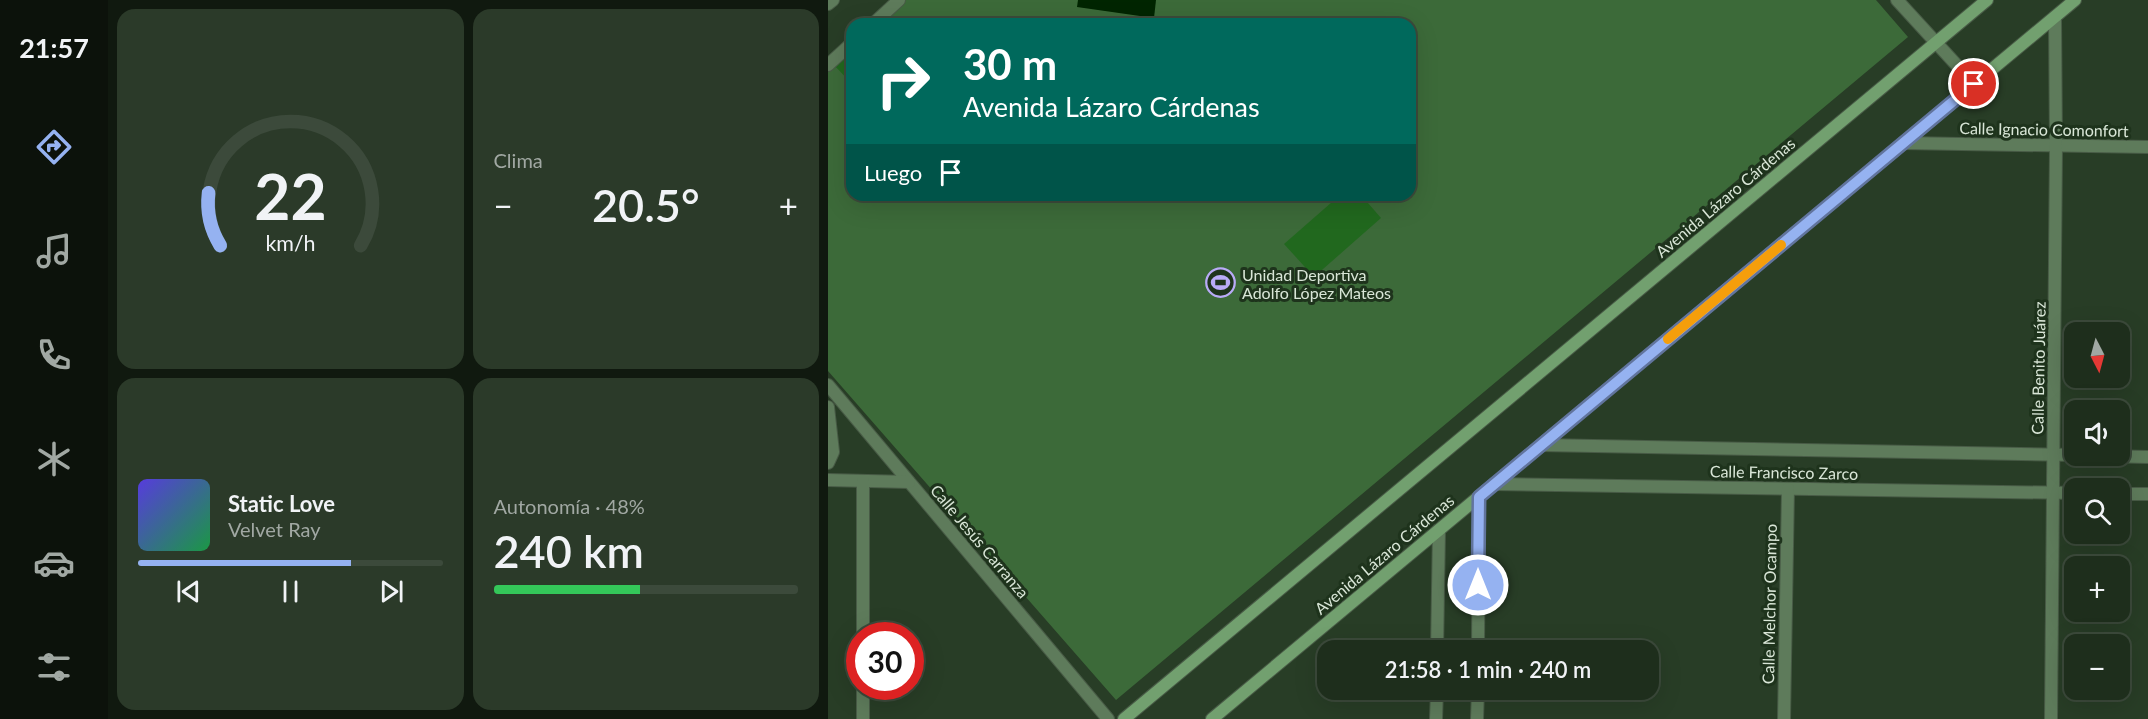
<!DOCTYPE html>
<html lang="es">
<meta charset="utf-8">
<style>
body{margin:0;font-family:Lato,sans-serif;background:#2b3a29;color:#f1f3f6;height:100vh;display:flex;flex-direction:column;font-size:22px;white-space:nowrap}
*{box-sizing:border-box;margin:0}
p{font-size:20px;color:#a1a8a3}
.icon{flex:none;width:33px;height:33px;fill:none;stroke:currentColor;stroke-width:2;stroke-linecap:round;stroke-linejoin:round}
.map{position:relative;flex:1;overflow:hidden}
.panel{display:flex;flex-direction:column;gap:9px;padding:9px;background:#10190f;width:720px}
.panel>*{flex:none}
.guide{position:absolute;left:18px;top:18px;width:570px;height:183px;border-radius:18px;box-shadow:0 6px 24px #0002,0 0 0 2px #3c4a3b;background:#00695c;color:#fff;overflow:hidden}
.needle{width:39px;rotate:174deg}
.controls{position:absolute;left:1236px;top:322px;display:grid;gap:12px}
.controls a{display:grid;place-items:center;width:66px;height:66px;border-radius:12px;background:#1e2e1c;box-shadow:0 6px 24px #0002,0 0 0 2px #3c4a3b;font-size:30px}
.speed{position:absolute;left:18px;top:622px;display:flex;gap:12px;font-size:30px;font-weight:700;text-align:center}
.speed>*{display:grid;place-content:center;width:78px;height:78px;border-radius:50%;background:#1e2e1c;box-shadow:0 6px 24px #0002,0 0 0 2px #3c4a3b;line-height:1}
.speed .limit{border:9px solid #d22;background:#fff;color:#111}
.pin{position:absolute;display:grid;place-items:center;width:51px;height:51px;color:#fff;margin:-26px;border:3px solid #fff;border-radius:50%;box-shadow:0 2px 6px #0007}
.me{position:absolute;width:66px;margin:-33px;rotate:0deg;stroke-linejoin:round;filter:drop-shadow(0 0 4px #0008)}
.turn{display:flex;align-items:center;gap:21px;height:126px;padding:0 18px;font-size:27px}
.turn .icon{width:78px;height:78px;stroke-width:2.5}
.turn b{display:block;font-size:42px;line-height:51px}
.then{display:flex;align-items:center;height:57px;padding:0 18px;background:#0003;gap:12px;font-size:22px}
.big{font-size:45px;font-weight:600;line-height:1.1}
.panel .widget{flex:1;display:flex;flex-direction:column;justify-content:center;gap:9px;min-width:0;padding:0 21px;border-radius:18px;background:#2b3a29}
.panel .dial{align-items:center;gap:0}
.dial svg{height:156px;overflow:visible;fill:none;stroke:#3c4a3b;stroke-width:7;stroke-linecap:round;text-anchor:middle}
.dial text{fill:#f1f3f6;stroke:none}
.song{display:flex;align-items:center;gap:18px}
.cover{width:72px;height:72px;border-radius:9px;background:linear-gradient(135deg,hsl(250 70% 55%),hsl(140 70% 35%))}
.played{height:6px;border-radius:3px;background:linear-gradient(90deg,#95b2f1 70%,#3c4a3b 70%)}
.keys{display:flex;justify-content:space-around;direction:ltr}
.heat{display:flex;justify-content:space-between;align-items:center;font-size:33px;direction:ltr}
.charge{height:9px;border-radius:4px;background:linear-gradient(90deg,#34c759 48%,#3c4a3b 0)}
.panel .tiles{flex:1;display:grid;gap:9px;grid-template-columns:repeat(2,1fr)}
.trip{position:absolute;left:489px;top:640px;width:342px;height:60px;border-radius:18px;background:#1e2e1c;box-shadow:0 6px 24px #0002,0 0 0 2px #3c4a3b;font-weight:600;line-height:60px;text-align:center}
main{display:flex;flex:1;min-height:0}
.tabs{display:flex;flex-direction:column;width:108px;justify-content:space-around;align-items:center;background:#0c120b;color:#a1a8a3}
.tabs .icon{width:42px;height:42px}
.tabs .active{color:#95b2f1}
.tabs b{font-size:27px;color:#f1f3f6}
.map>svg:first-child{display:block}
.green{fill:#3c6a39}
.water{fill:#002500}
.building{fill:#21681e}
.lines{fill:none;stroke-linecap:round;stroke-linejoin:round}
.street-casing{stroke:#485b46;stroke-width:14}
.secondary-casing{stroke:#485b46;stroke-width:14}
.street{stroke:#5e7b5b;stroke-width:12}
.secondary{stroke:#72a06f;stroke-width:12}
.route-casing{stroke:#61749d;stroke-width:15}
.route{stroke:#95b2f1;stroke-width:10}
.slow{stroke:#f59e0b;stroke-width:10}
.labels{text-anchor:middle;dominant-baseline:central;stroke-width:6;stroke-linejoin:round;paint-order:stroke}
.street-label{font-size:16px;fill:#d9e6d7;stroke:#1e331c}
.poi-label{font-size:16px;fill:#d9e6d7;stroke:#1e331c;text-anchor:start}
</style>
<main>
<nav class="tabs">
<b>21:57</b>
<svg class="icon active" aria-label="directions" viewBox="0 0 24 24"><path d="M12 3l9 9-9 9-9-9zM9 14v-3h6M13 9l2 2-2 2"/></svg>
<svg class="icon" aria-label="music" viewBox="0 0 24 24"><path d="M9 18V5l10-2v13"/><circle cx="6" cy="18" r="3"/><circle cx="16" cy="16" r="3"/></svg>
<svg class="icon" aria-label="phone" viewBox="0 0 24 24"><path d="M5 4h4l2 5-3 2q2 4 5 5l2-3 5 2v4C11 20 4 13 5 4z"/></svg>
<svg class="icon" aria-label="climate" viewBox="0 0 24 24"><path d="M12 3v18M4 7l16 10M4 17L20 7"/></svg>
<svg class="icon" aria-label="car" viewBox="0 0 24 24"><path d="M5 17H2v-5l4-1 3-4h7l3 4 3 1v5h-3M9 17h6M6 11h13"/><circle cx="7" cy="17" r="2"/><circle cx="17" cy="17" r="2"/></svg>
<svg class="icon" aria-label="filters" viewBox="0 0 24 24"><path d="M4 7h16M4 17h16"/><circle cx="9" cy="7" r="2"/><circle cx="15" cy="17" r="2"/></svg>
</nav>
<section class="panel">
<div class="tiles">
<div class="widget dial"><svg viewBox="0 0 100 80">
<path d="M14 69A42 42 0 1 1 86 69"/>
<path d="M14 69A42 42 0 0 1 8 42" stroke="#95b2f1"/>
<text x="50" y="56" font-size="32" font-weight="700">22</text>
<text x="50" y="72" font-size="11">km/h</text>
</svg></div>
<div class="widget"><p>Clima</p>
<div class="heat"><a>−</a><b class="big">20.5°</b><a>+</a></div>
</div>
<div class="widget">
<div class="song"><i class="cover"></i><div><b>Static Love</b><p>Velvet Ray</p></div></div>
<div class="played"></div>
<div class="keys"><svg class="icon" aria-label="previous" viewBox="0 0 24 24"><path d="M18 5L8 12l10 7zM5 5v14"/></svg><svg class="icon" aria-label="pause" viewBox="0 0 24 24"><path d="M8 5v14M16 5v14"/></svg><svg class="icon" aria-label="next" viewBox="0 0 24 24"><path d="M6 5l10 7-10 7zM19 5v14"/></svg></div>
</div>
<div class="widget"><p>Autonomía · 48%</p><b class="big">240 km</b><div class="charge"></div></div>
</div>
</section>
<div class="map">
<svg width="1320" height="719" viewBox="0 0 1320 719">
<rect width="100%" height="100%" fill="#283d26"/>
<path class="green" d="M70 0H1048L1080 37 288 700 0 371V65L24 43V195H582V24H44Z"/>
<path class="water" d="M250 0H328L326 18 249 7Z"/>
<g class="building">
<path d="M24 47V84L6 65Z"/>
<path d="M512 195H533L553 218 486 277 456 244Z"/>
</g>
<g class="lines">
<defs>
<g id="street">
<path d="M1069 0 1146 84"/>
<path d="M0 4 5 0"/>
<path d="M45 24 71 0"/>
<path d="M0 65 24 43"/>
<path d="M1075 143 1320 147"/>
<path d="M0 385 280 719"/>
<path d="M0 407 5 452 0 463"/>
<path d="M713 445 1246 455"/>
<path d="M1274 456 1320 457"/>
<path d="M0 480 81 482"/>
<path d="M666 484 1246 493"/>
<path d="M1292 494H1320"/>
<path d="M35 636V481"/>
<path d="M609 651 611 530"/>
<path d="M650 651 651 497"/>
<path d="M35 719V687"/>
<path d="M608 719 609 690"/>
<path d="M649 719 650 690"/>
<path d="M956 719 960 489"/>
<path d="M1223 719 1228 146 1227 17"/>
</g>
<g id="secondary">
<path d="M296 719 1159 0"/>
<path d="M384 719 1247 0"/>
</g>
</defs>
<use href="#street" class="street-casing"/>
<use href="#secondary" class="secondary-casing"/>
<use href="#street" class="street"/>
<use href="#secondary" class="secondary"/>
</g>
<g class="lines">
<defs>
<path id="route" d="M650 585 651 497 1146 84"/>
</defs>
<use href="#route" class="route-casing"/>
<use href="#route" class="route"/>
<path class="slow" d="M840 339 953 245"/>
</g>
<defs>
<symbol id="stadium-ring" viewBox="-11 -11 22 22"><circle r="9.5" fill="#1e331c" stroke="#b9abf7" stroke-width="1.5"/><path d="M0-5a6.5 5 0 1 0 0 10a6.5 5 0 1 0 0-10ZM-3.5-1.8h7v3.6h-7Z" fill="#b9abf7"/></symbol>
</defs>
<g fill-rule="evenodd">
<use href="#stadium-ring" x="376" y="266" width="33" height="33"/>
</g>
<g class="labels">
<g class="street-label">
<text transform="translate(1216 129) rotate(1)">Calle Ignacio Comonfort</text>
<text transform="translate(897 197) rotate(-40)">Avenida Lázaro Cárdenas</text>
<text transform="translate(1210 368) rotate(-89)">Calle Benito Juárez</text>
<text transform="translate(956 472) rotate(1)">Calle Francisco Zarco</text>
<text transform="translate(152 541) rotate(50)">Calle Jesús Carranza</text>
<text transform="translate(556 554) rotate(-40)">Avenida Lázaro Cárdenas</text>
<text transform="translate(941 604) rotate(-89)">Calle Melchor Ocampo</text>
</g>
<g class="poi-label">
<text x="414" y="274">Unidad Deportiva<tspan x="414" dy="18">Adolfo López Mateos</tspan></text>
</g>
</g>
</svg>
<div class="controls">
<a><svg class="needle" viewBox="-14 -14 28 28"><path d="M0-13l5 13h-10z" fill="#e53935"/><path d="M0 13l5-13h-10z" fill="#a1a8a3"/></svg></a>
<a><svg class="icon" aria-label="sound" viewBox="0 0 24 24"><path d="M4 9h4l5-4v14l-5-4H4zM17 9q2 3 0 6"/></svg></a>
<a><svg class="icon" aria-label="search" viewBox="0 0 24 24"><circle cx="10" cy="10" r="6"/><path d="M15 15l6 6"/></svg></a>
<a>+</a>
<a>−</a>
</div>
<div class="speed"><div class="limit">30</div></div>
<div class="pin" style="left:1146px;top:84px;background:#d93025"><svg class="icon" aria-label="arrive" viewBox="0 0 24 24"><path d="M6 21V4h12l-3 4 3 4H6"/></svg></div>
<svg class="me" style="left:650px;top:585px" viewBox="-20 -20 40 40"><circle r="17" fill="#95b2f1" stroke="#fff" stroke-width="3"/><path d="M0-11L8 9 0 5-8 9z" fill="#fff"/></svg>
<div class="trip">21:58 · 1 min · 240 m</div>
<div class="guide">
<div class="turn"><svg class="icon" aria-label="right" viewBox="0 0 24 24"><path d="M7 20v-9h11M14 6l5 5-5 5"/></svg><div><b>30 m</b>Avenida Lázaro Cárdenas</div></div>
<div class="then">Luego<svg class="icon" aria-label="arrive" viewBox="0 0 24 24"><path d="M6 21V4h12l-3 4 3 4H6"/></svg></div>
</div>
</div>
</main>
